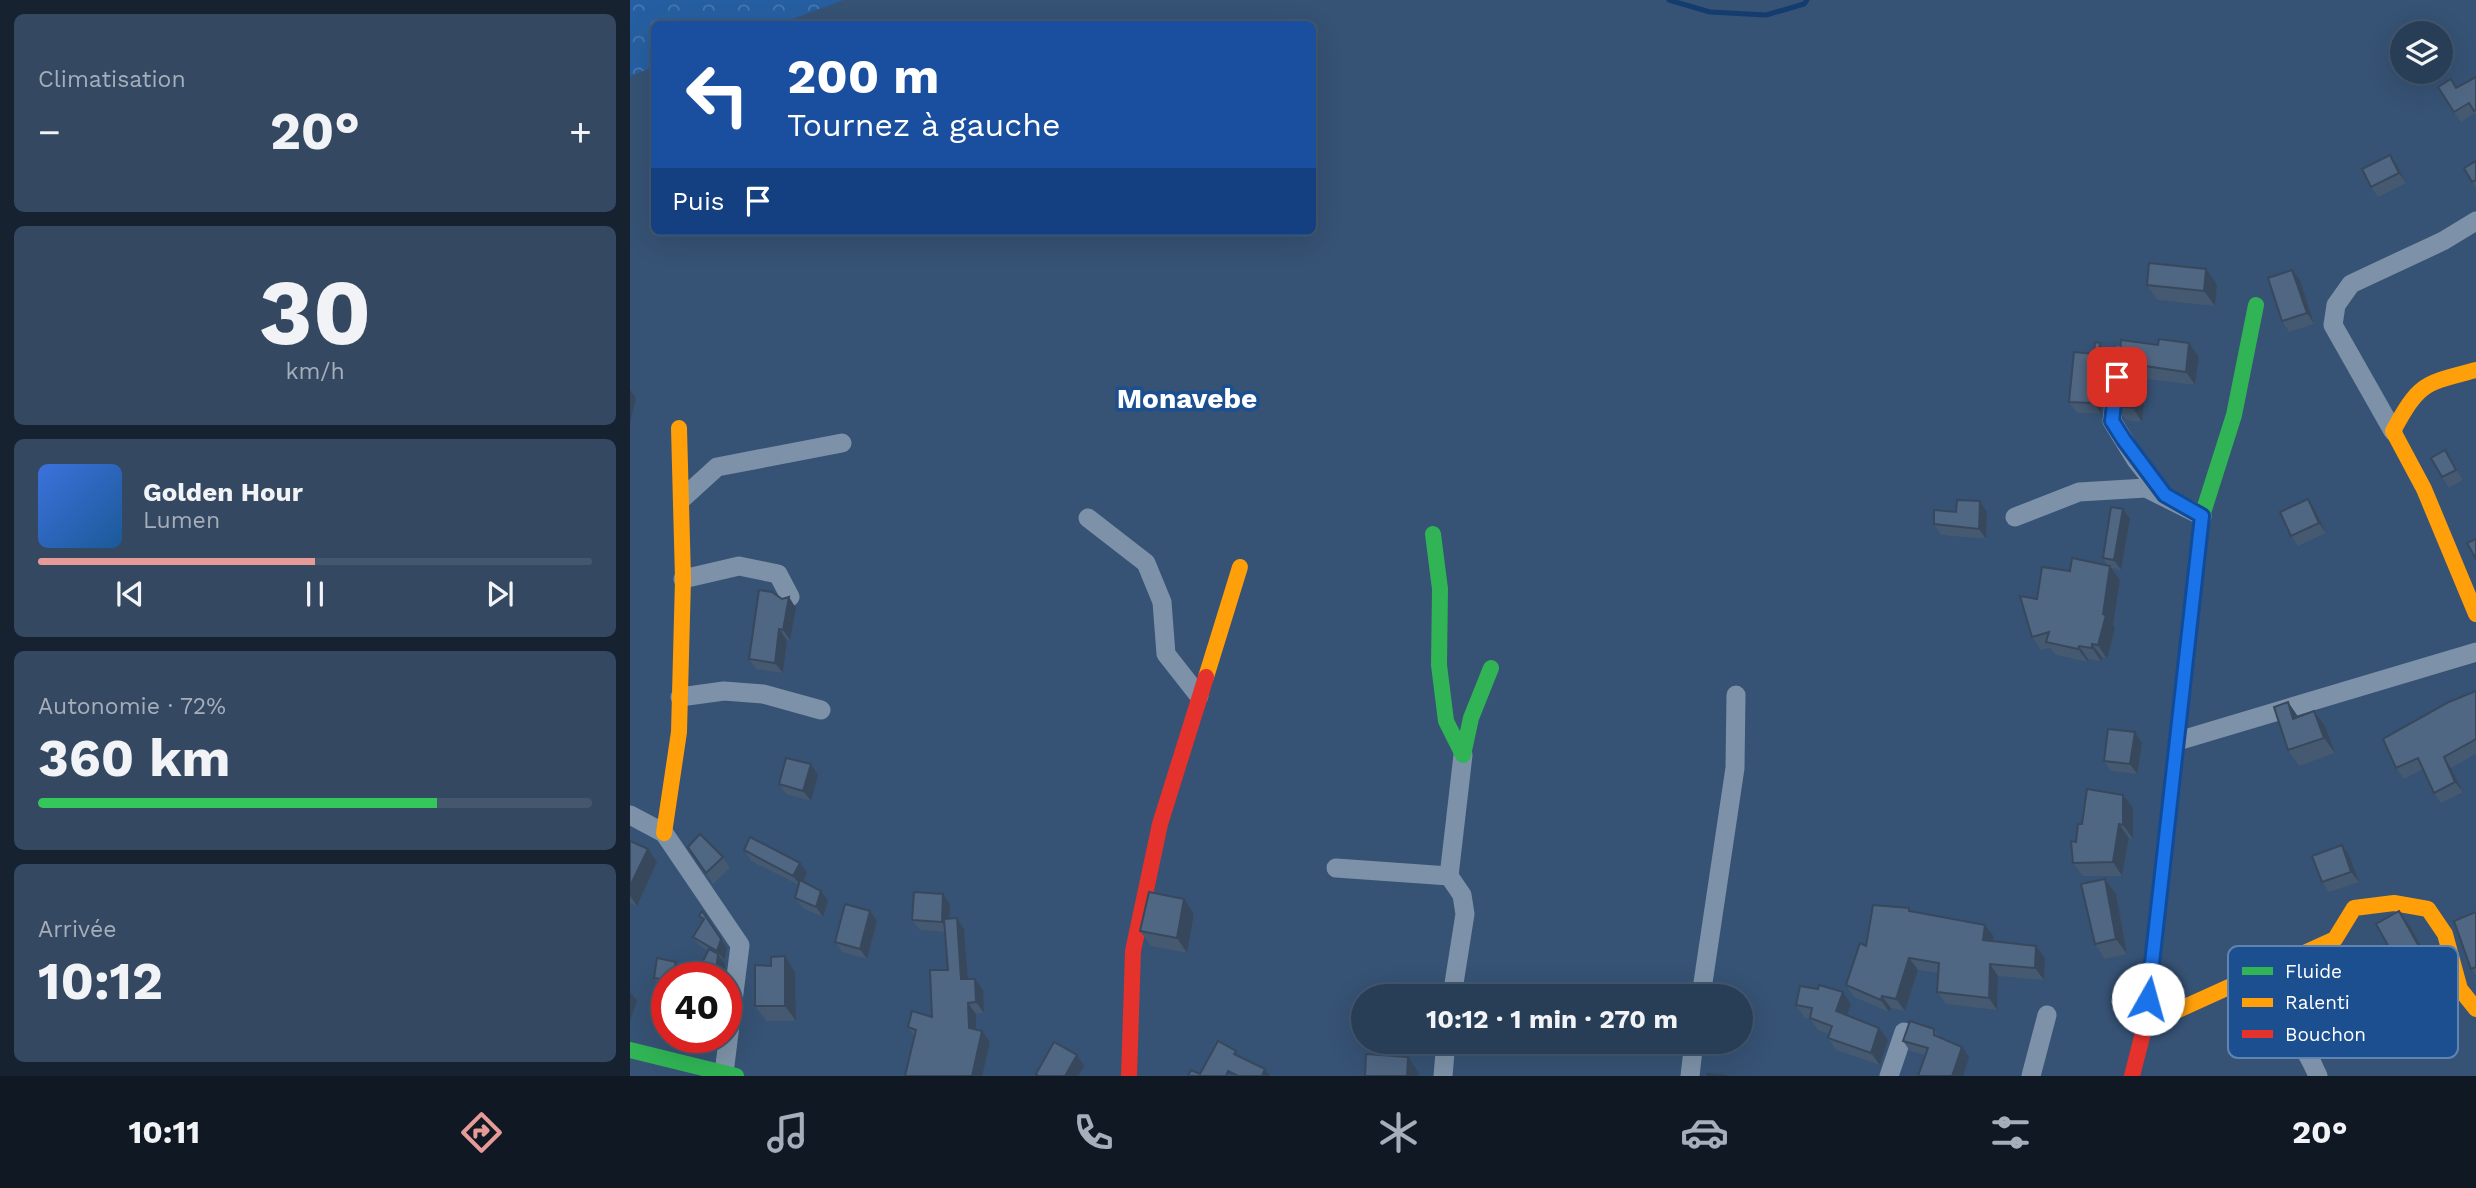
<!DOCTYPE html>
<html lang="fr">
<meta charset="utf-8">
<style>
body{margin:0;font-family:"Work Sans",sans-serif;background:#344961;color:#f1f3f6;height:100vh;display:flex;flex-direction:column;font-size:26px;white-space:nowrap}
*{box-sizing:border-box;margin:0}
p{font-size:23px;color:#a5aeba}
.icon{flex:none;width:38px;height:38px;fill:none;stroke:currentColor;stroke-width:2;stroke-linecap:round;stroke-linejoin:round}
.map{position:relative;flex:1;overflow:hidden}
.drawer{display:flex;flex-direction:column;gap:14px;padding:14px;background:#162230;width:630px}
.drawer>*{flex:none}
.top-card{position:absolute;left:21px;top:21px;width:665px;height:214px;border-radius:10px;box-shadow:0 7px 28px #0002,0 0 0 2px #44576d;background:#1a4fa0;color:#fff;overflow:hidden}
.fabs{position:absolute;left:1760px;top:21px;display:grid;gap:14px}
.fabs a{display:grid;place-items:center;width:63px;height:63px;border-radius:50%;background:#283e57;box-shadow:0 7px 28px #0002,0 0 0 2px #44576d;font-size:35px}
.speed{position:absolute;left:21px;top:962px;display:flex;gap:14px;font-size:35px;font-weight:700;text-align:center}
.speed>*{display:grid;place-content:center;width:91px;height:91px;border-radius:50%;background:#283e57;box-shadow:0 7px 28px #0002,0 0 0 2px #44576d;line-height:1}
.speed .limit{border:10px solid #d22;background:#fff;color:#111}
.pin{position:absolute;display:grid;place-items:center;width:60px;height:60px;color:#fff;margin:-30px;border-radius:14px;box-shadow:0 4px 10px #0006}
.me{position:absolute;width:77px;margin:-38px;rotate:7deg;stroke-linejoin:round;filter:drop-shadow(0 0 5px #0008)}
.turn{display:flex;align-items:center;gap:24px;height:147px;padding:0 21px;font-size:32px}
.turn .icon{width:91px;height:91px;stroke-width:2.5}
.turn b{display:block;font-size:49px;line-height:60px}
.then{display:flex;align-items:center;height:66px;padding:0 21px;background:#0003;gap:14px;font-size:26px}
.big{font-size:52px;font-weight:700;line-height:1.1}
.drawer .widget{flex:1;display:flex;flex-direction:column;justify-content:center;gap:10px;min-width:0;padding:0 24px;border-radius:10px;background:#344961}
.drawer .dial{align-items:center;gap:0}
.dial b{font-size:91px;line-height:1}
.song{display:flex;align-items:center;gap:21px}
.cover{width:84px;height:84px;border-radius:10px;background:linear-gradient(135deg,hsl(220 70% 55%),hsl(210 70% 35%))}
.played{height:7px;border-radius:4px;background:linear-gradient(90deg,#e69b98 50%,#44576d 50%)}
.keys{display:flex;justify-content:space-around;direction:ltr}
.heat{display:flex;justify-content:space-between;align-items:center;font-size:38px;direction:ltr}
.charge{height:10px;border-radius:5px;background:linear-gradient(90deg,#34c759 72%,#44576d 0)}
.trip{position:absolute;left:721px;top:984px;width:402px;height:70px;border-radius:35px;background:#283e57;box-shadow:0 7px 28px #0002,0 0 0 2px #44576d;font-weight:700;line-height:70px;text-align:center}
.menu{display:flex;height:112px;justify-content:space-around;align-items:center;background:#101923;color:#a5aeba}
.menu .icon{width:49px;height:49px}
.menu .current{color:#e69b98}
.menu b{font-size:32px;color:#f1f3f6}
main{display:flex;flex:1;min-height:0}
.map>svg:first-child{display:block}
.forest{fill:url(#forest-crowns)}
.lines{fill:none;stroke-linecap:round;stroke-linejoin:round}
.stream{stroke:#153c6e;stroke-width:5}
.street{stroke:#7d92a8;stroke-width:19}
.fast{stroke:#30b455;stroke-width:16}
.slow{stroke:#ff9f0a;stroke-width:16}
.jam{stroke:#e5322d;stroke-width:16}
.wall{fill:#455971}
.shaded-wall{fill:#38485c}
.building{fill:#506783;stroke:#38485c;stroke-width:2}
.route-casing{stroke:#114b97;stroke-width:18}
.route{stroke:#1a73e8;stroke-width:12}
.labels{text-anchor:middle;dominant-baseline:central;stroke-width:7;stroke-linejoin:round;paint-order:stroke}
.quarter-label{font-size:28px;font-weight:bold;fill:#fff;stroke:#1b4f8f}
.key{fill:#1b4f8f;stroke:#5f84b1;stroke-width:2}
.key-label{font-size:19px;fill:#fff}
</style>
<main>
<section class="drawer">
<div class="widget"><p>Climatisation</p>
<div class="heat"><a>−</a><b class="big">20°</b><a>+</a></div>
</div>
<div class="widget dial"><b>30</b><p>km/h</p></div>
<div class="widget">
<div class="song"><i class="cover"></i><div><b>Golden Hour</b><p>Lumen</p></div></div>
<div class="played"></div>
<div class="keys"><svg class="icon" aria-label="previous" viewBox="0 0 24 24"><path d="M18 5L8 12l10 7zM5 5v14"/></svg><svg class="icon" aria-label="pause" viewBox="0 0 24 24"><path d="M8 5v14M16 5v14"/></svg><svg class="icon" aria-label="next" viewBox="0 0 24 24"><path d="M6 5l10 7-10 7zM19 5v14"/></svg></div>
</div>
<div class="widget"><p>Autonomie · 72%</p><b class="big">360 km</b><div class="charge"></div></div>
<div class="widget"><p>Arrivée</p><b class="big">10:12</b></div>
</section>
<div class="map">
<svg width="1846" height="1076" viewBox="0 0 1846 1076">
<defs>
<pattern id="forest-crowns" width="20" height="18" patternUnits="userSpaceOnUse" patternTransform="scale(1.75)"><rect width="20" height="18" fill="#265fa1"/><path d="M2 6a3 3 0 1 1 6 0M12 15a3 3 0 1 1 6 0" fill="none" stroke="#4777af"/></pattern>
</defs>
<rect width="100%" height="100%" fill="#365274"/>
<path class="forest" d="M0 0H213L149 24H24V67L0 76Z"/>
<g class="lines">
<path class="stream" d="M1039 0 1080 12 1136 15 1174 4 1177 0"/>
<g class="street">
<path d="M1489 356 1482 421 1506 460 1534 495"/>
<path d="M1763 431 1703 325 1706 305 1721 284 1813 241 1846 221"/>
<path d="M53 498 87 467 212 443"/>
<path d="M1385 517 1449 492 1516 488 1572 516"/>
<path d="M458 518 516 563 532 602 536 654 569 696"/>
<path d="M53 579 109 566 148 574 160 597"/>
<path d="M50 697 94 691 133 694 191 710"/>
<path d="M1548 741 1846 652"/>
<path d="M0 815 34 833 110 945 94 1073"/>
<path d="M706 868 819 876 832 895 835 914 822 996"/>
<path d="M819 876 833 755"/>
<path d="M1614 981C1646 1010 1671 1036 1688 1076"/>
<path d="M1071 996 1105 768 1106 695"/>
<path d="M813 1076 816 1041"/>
<path d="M1060 1076 1064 1041"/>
<path d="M1259 1076 1274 1032"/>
<path d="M1401 1076 1417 1015"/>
</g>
<g class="fast">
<path d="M803 534 810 589 809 665 816 721 833 755 841 718 861 668"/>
<path d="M1546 744 1572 516 1604 415 1626 305"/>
<path d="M0 1050 106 1076"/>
</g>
<g class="slow">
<path d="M1846 370C1793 384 1790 382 1763 431L1794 489 1846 614"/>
<path d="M576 677 610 567"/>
<path d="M34 833 49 732 53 579 49 428"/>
<path d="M1515 1025 1705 939 1724 908 1764 903 1798 909 1815 934 1830 989 1846 1009"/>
</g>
<g class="jam">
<path d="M499 1076 503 951 530 824 576 677"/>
<path d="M1502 1076 1515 1025 1546 744"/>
</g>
</g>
<g class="wall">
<path d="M1846 77V114L1845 113 1831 122 1824 112 1827 88Z"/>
<path d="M1760 155 1767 165 1776 183 1748 197 1741 187Z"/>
<path d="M1846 161V187H1845L1842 182Z"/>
<path d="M1670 280 1684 324 1659 332 1652 321Z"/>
<path d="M1517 285H1587L1585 306 1527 300Z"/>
<path d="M1491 340 1528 345 1559 343 1569 357 1565 385 1517 379 1512 422 1496 420 1486 406Z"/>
<path d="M1470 343 1477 353 1471 413H1447L1439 402Z"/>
<path d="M1815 450 1833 480 1819 488 1812 477Z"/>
<path d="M1350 501 1357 512 1356 539 1311 535 1304 524 1326 512Z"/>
<path d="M1685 510 1696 533 1668 546 1661 536Z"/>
<path d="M1500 519 1491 570 1482 568 1490 580 1483 625 1485 628 1477 659 1472 657 1471 661 1458 659V662L1426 655 1420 648 1411 650 1402 637 1407 599 1440 571 1478 566 1473 558Z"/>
<path d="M166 608 160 640H157L153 673 126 669 119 659Z"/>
<path d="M1846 691V754L1821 768 1833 792 1811 803 1804 793 1793 769 1774 779 1766 768Z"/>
<path d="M1658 702 1668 717 1684 711 1695 726 1705 753 1669 766 1658 750Z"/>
<path d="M1505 732 1512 743 1507 774 1481 771 1474 761Z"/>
<path d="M181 764 188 775 181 801 156 794 149 784Z"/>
<path d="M1493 795 1503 808V839L1499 838 1492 876H1453L1443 863 1446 842 1452 824Z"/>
<path d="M0 841 27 862 7 906 0 903Z"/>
<path d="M1712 845 1719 855 1729 882 1699 892 1692 882Z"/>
<path d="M58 847 93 857 100 868 83 884Z"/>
<path d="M114 850 177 873 173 881 198 901 193 917 173 908 165 898 169 885 121 861Z"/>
<path d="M1475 879 1486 894 1497 954 1475 959 1465 944Z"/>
<path d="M313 894 320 904V919L334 929 338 979 353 990 354 1013 346 1014V1030L352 1031 360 1042 285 1037 278 1027 302 1017 318 970 315 932 290 930 282 920Z"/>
<path d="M72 911 97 948 94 960 92 959 95 964 94 978H73L68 971 78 951 70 946 63 937 73 921 69 916Z"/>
<path d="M240 911 247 921 237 959 212 952 205 942Z"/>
<path d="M1769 911 1780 926 1803 968 1780 981 1769 965Z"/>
<path d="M1282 912 1364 937 1363 941 1406 946 1415 958 1414 980 1368 976 1367 1010 1316 1004 1307 992 1309 973 1288 970 1275 1011 1261 1008 1259 1012 1224 997 1216 985 1236 946Z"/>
<path d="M1846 912V975L1841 969Z"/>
<path d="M564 914 557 953 521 946 510 931Z"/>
<path d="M155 956 165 972 166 1021H136L125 1006 141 966Z"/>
<path d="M46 962 53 972 37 978V989L31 988 24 978Z"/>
<path d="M1213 992 1221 1004 1217 1016 1258 1040 1250 1065 1206 1050 1198 1038 1199 1034 1188 1030 1180 1019 1175 1018 1166 1005Z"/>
<path d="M1304 1029 1310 1038 1339 1057 1295 1055 1280 1051 1273 1041Z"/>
</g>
<g class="shaded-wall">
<path d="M1760 155 1767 165 1776 183 1769 173Z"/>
<path d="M1576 269 1587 285 1585 306 1574 291Z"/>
<path d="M1662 270 1670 280 1684 324 1677 313Z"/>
<path d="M1470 343 1477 353 1471 413 1463 403Z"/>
<path d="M1559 343 1569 357 1565 385 1556 372Z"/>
<path d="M1508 365 1517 379 1512 422 1503 408Z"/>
<path d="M0 390 6 398 0 423Z"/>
<path d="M1678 499 1685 510 1696 533 1689 523Z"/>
<path d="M1350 501 1357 512 1356 539 1349 529Z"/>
<path d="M1493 509 1500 519 1491 570 1484 560Z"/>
<path d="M1480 566 1490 580 1483 625 1485 628 1477 659 1468 645Z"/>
<path d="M159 597 166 608 160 640 153 630Z"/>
<path d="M149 629 157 640 153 673 145 663Z"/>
<path d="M1462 644 1472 657 1471 661 1462 648Z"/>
<path d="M1449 646 1458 659V662L1448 649Z"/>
<path d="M1658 702 1669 718 1663 719Z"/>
<path d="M1684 711 1695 726 1705 753 1694 738Z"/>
<path d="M1505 732 1512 743 1507 774 1500 764Z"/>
<path d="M1814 757 1821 768 1833 792 1825 782Z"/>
<path d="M181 764 188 775 181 801 173 791Z"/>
<path d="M1493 795 1503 808V839L1493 825Z"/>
<path d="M1489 824 1499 838 1492 876 1483 862Z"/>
<path d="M1712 845 1719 855 1729 882 1721 872Z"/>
<path d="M18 849 27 862 7 906 0 896V886Z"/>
<path d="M170 863 177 873 171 886 163 876Z"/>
<path d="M1475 879 1486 894 1497 954 1486 939Z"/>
<path d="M191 891 198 901 193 917 186 907Z"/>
<path d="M313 894 320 904 319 932 312 922Z"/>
<path d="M554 899 564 914 557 953 547 938Z"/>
<path d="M72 911 97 948 94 960 87 951Z"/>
<path d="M240 911 247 921 237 959 230 949Z"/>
<path d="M1769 911 1780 926 1803 968 1792 952Z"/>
<path d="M327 918 334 929 339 991 331 979Z"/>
<path d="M1355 925 1364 937 1361 952 1353 940Z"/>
<path d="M1406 946 1415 958 1414 980 1405 968Z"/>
<path d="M88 954 95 964 94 978H85Z"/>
<path d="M155 956 165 972 166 1021 155 1006Z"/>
<path d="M1279 958 1288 970 1275 1011 1266 999Z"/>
<path d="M46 962 53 972 51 978H41Z"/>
<path d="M1360 964 1368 976 1367 1010 1359 998Z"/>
<path d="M345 979 353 990 354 1013 346 1002Z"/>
<path d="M0 992 7 1001 0 1021Z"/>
<path d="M1213 992 1221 1004 1214 1024 1206 1011Z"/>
<path d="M1252 996 1261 1008 1259 1012 1251 1000Z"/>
<path d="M338 1003 346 1014V1039L339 1028Z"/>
<path d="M1249 1028 1258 1040 1250 1065 1241 1053Z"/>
<path d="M352 1031 360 1042 352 1076H342Z"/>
<path d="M1332 1047 1339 1057 1333 1076H1322Z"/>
<path d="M447 1055 454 1066 448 1076H435Z"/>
<path d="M778 1057 789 1073V1076H777Z"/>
<path d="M635 1069 640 1076H632Z"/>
</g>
<g class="building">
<path d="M1846 77V110L1844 111 1839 103 1824 112 1808 87 1821 79 1826 88Z"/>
<path d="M1760 155 1769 173 1741 187 1732 169Z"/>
<path d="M1846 161V180L1842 182 1834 168Z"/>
<path d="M1519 263 1576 269 1574 291 1517 285Z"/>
<path d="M1662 270 1677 313 1652 321 1638 278Z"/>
<path d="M1529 339 1559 343 1556 372 1508 365 1503 408 1486 406 1491 340 1528 345Z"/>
<path d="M1465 342 1470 343 1463 403 1439 402 1444 352 1464 354Z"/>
<path d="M1815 450 1826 470 1812 477 1801 458Z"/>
<path d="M1678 499 1689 523 1661 536 1650 512Z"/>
<path d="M1327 500 1350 501 1349 529 1304 524V510L1326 512Z"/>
<path d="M1481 507 1493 509 1484 560 1473 558Z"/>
<path d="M1846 539V559L1837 543Z"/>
<path d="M1442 558 1480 566 1473 614 1476 615 1468 645 1462 644V648L1449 646 1448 649 1416 642 1419 632 1402 637 1390 596 1407 599 1412 567 1440 571Z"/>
<path d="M129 590 142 592 152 599 159 597 153 630 149 629 145 663 119 659Z"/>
<path d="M1846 691V739L1814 757 1825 782 1804 793 1788 758 1766 768 1753 739 1819 702Z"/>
<path d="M1658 702 1663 719 1684 711 1694 738 1658 750 1644 707Z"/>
<path d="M1478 729 1505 732 1500 764 1474 761Z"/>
<path d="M156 758 181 764 173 791 149 784Z"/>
<path d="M1457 789 1493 795V825L1489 824 1483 862 1443 863 1441 841 1446 842 1448 824H1452Z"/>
<path d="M70 834 93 857 76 873 58 847Z"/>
<path d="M120 837 170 863 163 876 114 850Z"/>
<path d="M0 841 18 849 0 886Z"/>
<path d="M1712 845 1721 872 1692 882 1682 856Z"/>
<path d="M1475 879 1486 939 1465 944 1451 884Z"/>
<path d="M170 880 191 891 186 907 165 898Z"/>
<path d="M284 892 313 894 312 922 282 920Z"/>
<path d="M519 892 554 899 547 938 510 931Z"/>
<path d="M215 904 240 911 230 949 205 942Z"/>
<path d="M1243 905 1279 908V911L1355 925 1353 940 1406 946 1405 968 1360 964 1359 998 1307 992 1309 963 1279 958 1266 999 1252 996 1251 1000 1216 985 1230 943 1236 946Z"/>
<path d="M72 911 91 939 87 951 63 937 74 919 69 916Z"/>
<path d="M1769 911 1792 952 1769 965 1746 924Z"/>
<path d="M1846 912V967L1841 969 1824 921Z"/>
<path d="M327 918 331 979H345L346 1002 338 1003 339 1028 352 1031 342 1076H275L286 1030 278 1027 282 1011 302 1017 300 970H318L314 919Z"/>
<path d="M79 949 88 954 85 978H81L68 971Z"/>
<path d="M155 956V1006H125V965L141 966V957Z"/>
<path d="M27 958 46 962 41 978H37V980L24 978Z"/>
<path d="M1189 985 1213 992 1206 1011 1249 1028 1241 1053 1198 1038 1202 1026 1180 1018 1182 1008 1166 1005 1170 986 1188 989Z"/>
<path d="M1280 1021 1304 1029V1035L1332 1047 1322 1076H1288L1298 1048 1273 1041Z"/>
<path d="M588 1041 606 1051 604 1054 635 1069 632 1076H608L598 1071 596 1076H558L561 1070 570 1074Z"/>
<path d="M424 1042 447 1055 435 1076H408L406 1074Z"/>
<path d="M736 1054 778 1057 777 1076H735Z"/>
<path d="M1077 1074 1097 1076H1077Z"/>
</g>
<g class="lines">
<defs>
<path id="route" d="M1487 377 1482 421 1494 440 1535 495 1572 516 1518 999"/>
</defs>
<use href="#route" class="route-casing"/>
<use href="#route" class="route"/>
</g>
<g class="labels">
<g class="quarter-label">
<text x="557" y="398">Monavebe</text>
</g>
</g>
<rect x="1598" y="946" width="230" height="112" rx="10" class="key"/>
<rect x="1612" y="967" width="31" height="8" fill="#30b455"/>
<rect x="1612" y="998" width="31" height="9" fill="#ff9f0a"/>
<rect x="1612" y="1030" width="31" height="8" fill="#e5322d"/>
<g class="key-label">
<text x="1655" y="978">Fluide</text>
<text x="1655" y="1009">Ralenti</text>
<text x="1655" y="1041">Bouchon</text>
</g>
</svg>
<div class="fabs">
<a><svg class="icon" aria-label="layers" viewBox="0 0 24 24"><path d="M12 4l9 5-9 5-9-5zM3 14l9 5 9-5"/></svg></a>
</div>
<div class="speed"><div class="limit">40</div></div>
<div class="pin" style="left:1487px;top:377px;background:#d93025"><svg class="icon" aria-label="arrive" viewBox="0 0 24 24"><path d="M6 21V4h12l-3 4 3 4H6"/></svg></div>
<svg class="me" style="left:1518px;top:999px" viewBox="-20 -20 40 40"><circle r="19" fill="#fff"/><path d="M0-13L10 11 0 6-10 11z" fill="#1a73e8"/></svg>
<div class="trip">10:12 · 1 min · 270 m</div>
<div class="top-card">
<div class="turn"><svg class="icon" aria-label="left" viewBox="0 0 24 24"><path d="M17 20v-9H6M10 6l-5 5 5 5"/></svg><div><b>200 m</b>Tournez à gauche</div></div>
<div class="then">Puis<svg class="icon" aria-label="arrive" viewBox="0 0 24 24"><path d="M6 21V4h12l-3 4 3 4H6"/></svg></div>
</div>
</div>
</main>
<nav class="menu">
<b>10:11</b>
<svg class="icon current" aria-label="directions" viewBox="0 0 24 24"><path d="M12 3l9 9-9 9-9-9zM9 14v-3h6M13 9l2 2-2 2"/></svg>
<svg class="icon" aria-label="music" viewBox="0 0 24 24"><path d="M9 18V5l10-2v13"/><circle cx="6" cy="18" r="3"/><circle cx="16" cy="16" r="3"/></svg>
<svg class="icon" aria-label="phone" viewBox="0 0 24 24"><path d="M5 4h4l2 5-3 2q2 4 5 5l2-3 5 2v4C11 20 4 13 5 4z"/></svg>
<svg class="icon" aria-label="climate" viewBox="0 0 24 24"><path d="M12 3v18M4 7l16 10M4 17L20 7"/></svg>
<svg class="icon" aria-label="car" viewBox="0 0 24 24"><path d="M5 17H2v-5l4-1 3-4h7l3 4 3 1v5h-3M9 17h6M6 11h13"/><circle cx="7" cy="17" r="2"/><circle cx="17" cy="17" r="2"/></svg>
<svg class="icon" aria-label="filters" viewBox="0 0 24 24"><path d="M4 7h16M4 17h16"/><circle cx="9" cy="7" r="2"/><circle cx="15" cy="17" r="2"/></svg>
<b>20°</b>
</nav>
